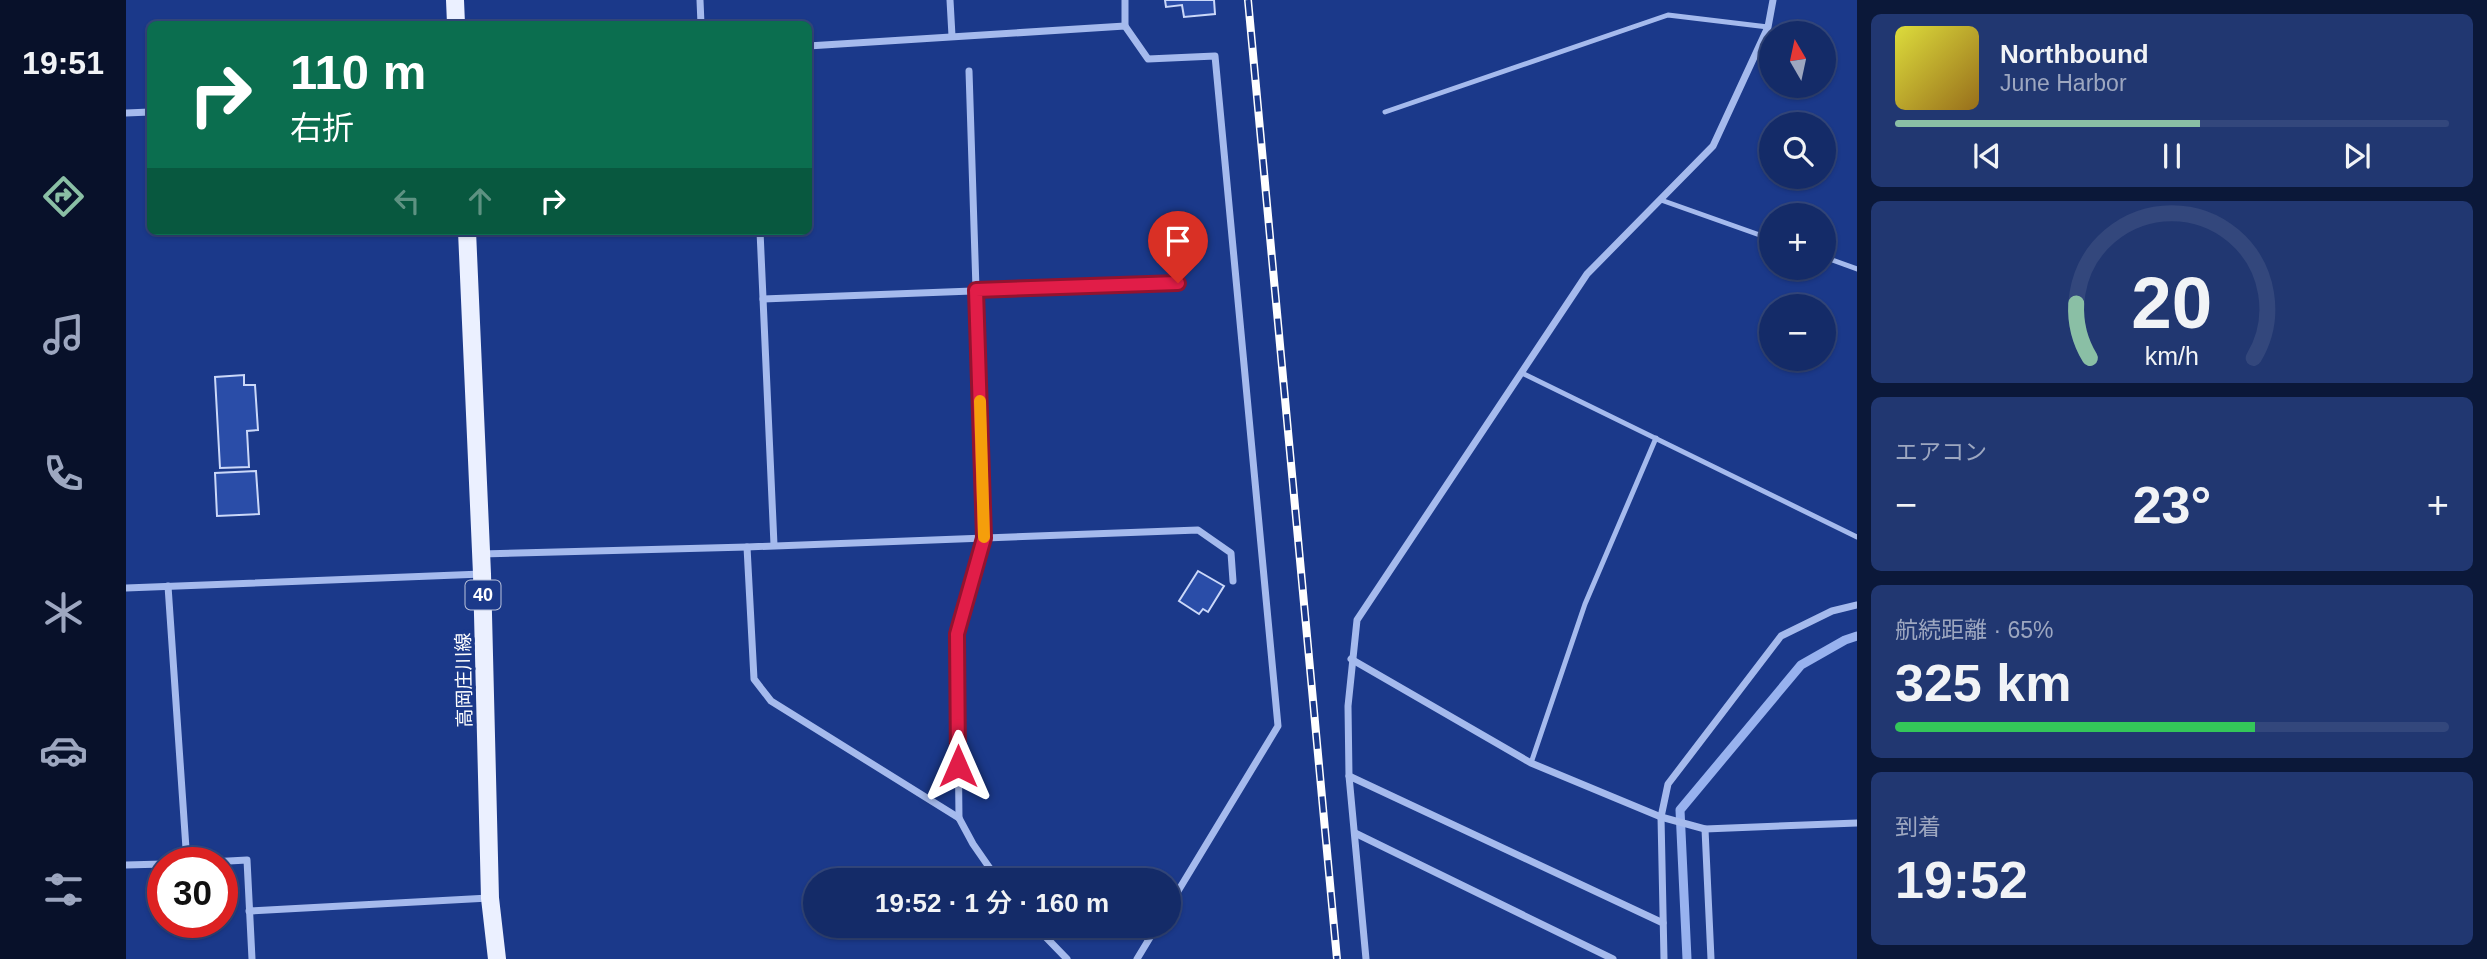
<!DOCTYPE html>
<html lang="ja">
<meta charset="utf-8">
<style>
body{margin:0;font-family:Arial,"Noto Sans JP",sans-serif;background:#213771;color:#f1f3f6;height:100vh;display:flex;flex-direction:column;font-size:26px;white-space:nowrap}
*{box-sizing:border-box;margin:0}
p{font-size:23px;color:#9da7c0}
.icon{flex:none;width:38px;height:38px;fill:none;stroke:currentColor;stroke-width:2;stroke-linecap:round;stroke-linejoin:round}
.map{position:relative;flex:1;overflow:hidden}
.side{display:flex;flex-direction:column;gap:14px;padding:14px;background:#0b1839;width:630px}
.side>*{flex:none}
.banner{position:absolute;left:21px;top:21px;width:665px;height:214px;border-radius:10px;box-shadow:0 2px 5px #0004,0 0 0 2px #33477c;background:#0b6e4f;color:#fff;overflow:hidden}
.needle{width:46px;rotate:351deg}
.buttons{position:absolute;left:1633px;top:21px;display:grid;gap:14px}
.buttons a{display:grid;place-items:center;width:77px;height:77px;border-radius:50%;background:#142b68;box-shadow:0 2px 5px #0004,0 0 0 2px #33477c;font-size:35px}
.speed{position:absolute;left:21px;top:847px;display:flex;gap:14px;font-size:35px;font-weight:700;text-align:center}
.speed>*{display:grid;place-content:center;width:91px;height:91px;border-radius:50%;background:#142b68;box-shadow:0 2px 5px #0004,0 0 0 2px #33477c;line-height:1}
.speed .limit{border:10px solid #d22;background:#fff;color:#111}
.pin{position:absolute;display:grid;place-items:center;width:60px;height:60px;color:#fff;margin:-72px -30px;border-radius:50% 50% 50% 0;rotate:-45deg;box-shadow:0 0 7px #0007}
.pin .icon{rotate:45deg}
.me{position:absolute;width:77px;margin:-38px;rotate:0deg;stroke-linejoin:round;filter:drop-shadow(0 0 5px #0008)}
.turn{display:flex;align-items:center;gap:24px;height:147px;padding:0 28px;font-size:32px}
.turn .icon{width:91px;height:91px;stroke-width:2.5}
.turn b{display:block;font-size:49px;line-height:60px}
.lanes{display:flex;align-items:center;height:66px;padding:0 28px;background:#0003;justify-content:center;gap:35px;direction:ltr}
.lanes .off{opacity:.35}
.big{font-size:52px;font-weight:600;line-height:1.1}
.side .card{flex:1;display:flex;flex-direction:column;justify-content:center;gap:10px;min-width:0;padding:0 24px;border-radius:10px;background:#213771}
.side .dial{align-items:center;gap:0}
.dial svg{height:182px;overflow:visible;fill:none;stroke:#33477c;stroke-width:7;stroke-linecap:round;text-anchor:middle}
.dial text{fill:#f1f3f6;stroke:none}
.song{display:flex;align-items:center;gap:21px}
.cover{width:84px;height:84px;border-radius:10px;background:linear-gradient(135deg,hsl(60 70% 55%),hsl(40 70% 35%))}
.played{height:7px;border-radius:4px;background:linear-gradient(90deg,#8abfa5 55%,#33477c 55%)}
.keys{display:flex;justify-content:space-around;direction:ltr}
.heat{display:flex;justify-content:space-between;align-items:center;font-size:38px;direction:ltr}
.charge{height:10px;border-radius:5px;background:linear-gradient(90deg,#34c759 65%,#33477c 0)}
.trip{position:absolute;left:677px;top:868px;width:378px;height:70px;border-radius:35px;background:#142b68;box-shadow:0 2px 5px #0004,0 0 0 2px #33477c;font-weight:600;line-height:70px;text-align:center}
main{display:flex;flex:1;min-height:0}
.tabs{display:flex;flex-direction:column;width:126px;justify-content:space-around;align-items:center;background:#08112a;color:#9da7c0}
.tabs .icon{width:49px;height:49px}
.tabs .current{color:#8abfa5}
.tabs b{font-size:32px;color:#f1f3f6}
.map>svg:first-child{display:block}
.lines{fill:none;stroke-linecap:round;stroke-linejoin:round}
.stream{stroke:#98b2ef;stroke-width:9}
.building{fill:#2a4da8;stroke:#cbd8f9;stroke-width:2}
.lane{stroke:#a5baed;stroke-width:5}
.street{stroke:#a5baed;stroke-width:7}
.primary{stroke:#ebf0ff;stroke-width:18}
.rail-casing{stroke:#fff;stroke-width:8}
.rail{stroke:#1b398a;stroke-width:5;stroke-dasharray:16;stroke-linecap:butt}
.route-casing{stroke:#92132f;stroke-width:18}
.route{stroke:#e11d48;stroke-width:12}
.slow{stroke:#f59e0b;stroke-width:12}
.labels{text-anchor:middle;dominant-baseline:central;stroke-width:7;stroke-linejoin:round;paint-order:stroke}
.shield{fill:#1b398a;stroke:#bbc4dc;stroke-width:2}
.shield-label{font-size:18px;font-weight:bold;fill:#fff}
.street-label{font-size:19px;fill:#fff;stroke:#1b398a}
</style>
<main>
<nav class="tabs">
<b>19:51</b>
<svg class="icon current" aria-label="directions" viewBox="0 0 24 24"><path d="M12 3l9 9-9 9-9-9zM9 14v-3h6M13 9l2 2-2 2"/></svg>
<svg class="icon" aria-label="music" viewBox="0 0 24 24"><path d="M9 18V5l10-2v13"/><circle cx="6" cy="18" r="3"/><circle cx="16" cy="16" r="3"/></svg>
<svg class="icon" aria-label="phone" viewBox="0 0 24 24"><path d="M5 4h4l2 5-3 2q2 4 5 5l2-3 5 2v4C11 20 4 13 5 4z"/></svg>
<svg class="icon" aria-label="climate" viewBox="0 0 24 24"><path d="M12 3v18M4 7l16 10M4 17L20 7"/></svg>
<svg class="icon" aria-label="car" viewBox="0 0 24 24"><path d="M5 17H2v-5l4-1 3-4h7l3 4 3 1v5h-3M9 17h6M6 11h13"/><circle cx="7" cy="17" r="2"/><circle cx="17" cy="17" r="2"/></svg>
<svg class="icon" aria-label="filters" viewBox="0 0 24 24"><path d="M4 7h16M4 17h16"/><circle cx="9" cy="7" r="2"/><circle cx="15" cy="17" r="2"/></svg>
</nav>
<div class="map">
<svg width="1731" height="959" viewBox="0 0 1731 959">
<rect width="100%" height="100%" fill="#1b398a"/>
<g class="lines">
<path class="stream" d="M1561 959 1554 810 1675 665 1719 640 1731 636"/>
</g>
<g class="building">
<path d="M1039 0H1088L1089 14 1058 17 1056 5 1040 7Z"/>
<path d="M118 375V385H129L132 430 121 431 123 467 94 468 89 377Z"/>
<path d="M130 471 133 514 91 516 89 473Z"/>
<path d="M1072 571 1098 586 1082 612 1077 609 1073 614 1053 601Z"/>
</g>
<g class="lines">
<g class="lane">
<path d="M1259 112 1542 15 1642 27"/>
<path d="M1535 200 1645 239"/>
<path d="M1698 257 1731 269"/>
<path d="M1396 373 1731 537"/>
<path d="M1405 763 1459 604 1530 438"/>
</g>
<g class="street">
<path d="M574 0 575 24"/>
<path d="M824 0 826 36"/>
<path d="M999 0V26"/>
<path d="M682 46 999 26 1022 59 1089 56 1152 726 1043 906"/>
<path d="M0 113 24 112"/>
<path d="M634 231 648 545"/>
<path d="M637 299 1052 283"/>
<path d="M621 547 628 679 645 701 833 818 847 844 872 880"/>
<path d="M355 554 621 547 1072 530 1105 553 1107 581"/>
<path d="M42 586 61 863"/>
<path d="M0 588 356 574"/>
<path d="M1225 659 1405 763 1535 817 1579 829 1731 823"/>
<path d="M1223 776 1537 923"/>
<path d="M833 818 831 634 858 538 843 71"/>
<path d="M1579 829 1585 959"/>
<path d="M1229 833 1487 959"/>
<path d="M66 863 121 860 126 959"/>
<path d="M0 865 37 864"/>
<path d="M123 911 363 898"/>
<path d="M909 926 941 959"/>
<path d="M1011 959 1031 926"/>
<path d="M1240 959 1223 776 1222 706 1231 620 1461 274 1587 146 1642 27 1647 0"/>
<path d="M1538 959 1535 817 1542 784 1655 636 1706 611 1731 605"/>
</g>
<g class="primary">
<path d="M329 0 330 24"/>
<path d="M341 231 356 574 364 898 371 959"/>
</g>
<defs>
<path id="rail" d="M1122 0 1211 959"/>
</defs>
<use href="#rail" class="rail-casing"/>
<use href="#rail" class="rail"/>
</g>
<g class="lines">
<defs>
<path id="route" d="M832 766 831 634 858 538 850 290 1052 283"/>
</defs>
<use href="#route" class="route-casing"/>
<use href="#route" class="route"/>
<path class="slow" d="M854 401 858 537"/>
</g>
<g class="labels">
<rect class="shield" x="339.5" y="580.5" width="35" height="29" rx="5"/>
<g class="shield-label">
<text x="357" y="595">40</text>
</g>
<g class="street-label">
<text transform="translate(338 680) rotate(-91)">高岡庄川線</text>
</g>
</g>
</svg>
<div class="buttons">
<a><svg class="needle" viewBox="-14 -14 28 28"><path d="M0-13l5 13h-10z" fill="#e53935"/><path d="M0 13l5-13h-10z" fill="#9da7c0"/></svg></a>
<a><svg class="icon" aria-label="search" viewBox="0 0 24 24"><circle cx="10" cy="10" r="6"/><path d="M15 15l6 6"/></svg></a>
<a>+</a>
<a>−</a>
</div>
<div class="speed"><div class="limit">30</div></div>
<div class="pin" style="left:1052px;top:283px;background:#d93025"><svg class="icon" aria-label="arrive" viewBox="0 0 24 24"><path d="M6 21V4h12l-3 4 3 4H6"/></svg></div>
<svg class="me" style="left:832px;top:766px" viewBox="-20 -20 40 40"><path d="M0-17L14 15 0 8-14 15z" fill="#e11d48" stroke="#fff" stroke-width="4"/></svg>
<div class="trip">19:52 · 1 分 · 160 m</div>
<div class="banner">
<div class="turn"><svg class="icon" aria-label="right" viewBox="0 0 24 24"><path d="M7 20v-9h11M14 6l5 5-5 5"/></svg><div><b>110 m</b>右折</div></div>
<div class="lanes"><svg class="icon off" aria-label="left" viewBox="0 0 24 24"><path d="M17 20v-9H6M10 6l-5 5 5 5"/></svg><svg class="icon off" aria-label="ahead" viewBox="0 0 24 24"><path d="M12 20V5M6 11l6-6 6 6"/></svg><svg class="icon" aria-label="right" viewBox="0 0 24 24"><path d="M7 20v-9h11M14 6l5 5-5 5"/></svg></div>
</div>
</div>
<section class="side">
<div class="card">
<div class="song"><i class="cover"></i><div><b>Northbound</b><p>June Harbor</p></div></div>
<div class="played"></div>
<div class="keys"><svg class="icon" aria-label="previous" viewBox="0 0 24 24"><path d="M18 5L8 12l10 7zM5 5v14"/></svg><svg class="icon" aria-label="pause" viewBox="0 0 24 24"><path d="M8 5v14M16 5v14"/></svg><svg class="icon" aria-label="next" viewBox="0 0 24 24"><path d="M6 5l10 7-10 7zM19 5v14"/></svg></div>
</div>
<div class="card dial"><svg viewBox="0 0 100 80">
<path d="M14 69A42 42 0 1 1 86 69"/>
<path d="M14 69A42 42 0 0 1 8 45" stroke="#8abfa5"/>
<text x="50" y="56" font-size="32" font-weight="700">20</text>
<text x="50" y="72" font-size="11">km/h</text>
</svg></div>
<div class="card"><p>エアコン</p>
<div class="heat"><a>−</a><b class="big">23°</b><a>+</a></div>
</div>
<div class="card"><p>航続距離 · 65%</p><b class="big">325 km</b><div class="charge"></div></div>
<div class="card"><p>到着</p><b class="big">19:52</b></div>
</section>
</main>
